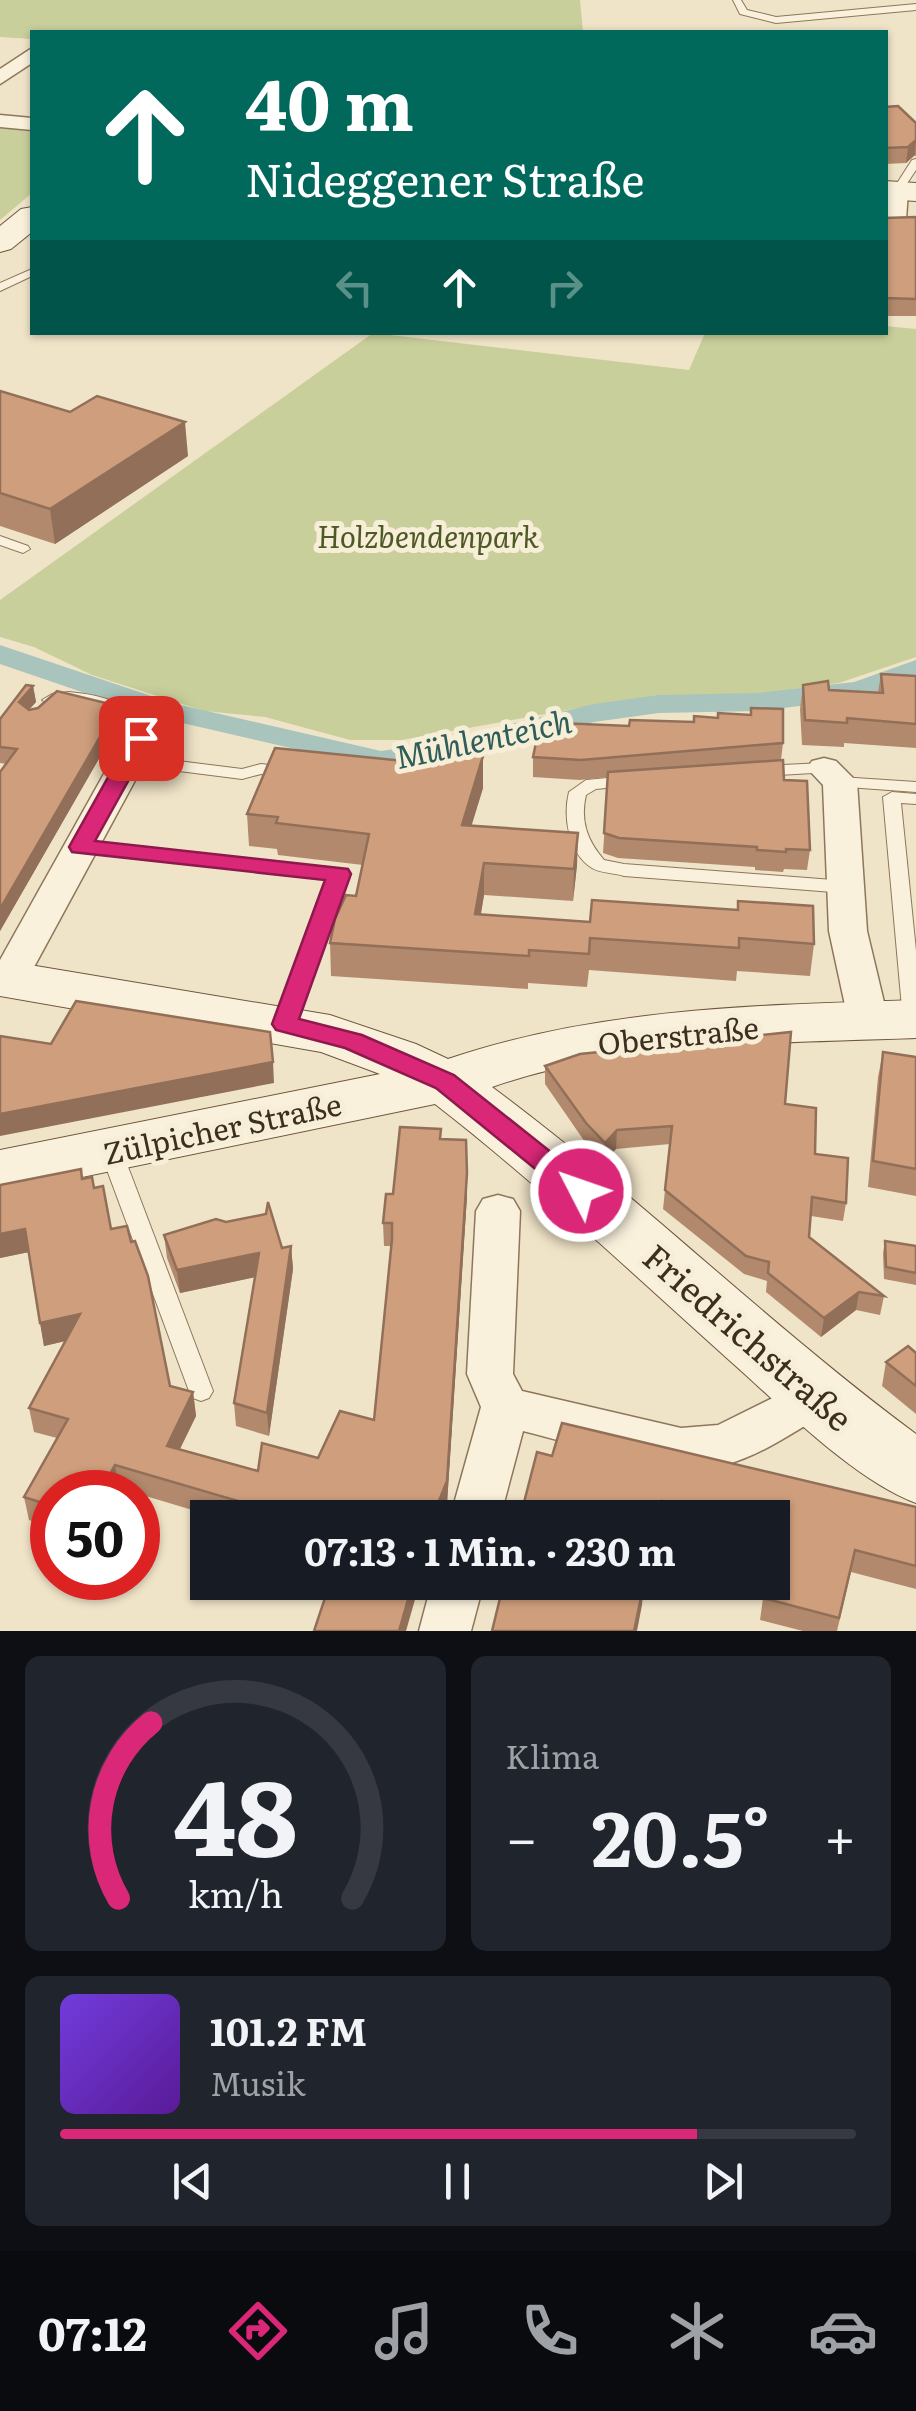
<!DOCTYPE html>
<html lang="de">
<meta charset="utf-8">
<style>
body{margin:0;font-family:Literata,serif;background:#20242c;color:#f1f3f6;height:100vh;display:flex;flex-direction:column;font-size:38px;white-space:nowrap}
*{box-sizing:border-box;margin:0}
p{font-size:32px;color:#9ea1a6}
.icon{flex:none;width:55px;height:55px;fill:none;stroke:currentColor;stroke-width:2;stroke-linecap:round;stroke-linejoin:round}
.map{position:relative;height:1631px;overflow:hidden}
.side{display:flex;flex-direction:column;gap:25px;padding:25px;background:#0d0f14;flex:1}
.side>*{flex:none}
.hud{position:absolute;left:30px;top:30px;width:858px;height:305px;border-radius:0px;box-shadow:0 2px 8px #0004;background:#00695c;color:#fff;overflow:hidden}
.speed{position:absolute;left:30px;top:1470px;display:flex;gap:20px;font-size:50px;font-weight:700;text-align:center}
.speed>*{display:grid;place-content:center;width:130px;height:130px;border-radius:50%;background:#171b24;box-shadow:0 2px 8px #0004;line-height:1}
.speed .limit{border:15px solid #d22;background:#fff;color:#111}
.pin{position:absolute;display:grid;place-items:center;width:85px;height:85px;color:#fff;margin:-42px;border-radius:20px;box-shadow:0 5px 15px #0006}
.me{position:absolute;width:110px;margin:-55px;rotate:311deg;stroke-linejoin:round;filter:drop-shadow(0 0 8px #0008)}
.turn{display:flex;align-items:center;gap:35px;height:210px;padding:0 50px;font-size:45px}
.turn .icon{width:130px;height:130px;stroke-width:2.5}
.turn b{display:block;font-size:70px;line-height:85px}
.lanes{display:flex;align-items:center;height:95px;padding:0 50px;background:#0003;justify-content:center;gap:50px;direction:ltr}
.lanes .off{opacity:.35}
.big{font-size:75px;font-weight:700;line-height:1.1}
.side .tile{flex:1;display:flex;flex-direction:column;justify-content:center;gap:15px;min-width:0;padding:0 35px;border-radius:15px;background:#20242c}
.side .dial{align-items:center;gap:0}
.dial svg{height:260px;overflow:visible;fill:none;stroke:#363941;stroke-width:7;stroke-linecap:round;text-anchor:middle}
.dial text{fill:#f1f3f6;stroke:none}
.song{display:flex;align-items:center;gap:30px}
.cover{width:120px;height:120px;border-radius:15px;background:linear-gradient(135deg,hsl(260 70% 55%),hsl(270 70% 35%))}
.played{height:10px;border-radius:5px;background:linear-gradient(90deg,#db2777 80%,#363941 80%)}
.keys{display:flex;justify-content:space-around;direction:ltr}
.heat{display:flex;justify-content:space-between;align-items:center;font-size:55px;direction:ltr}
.side .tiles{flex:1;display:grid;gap:25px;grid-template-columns:1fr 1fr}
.tile:last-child{grid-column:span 2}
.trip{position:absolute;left:190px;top:1500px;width:600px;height:100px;border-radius:0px;background:#171b24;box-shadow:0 2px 8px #0004;font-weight:700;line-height:100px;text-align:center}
.menu{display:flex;height:160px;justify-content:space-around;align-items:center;background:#090b0e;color:#9ea1a6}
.menu .icon{width:70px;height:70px}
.menu .selected{color:#db2777}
.menu b{font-size:45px;color:#f1f3f6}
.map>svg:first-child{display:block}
.green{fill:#c9cf9b}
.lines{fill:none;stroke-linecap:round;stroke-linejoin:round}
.canal{fill:#a9c4bc;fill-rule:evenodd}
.lane-casing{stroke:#8d765c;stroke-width:2}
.street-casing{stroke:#8d765c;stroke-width:3}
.secondary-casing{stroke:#6f573f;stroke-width:2}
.lane{fill:#faf1dc;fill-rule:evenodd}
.street{fill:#faf1dc;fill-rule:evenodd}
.secondary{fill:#faf1dc;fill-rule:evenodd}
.wall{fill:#b2896c}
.shaded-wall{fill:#916f58}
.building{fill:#cf9f7d;stroke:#916f58;stroke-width:2.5}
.route{fill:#db2777;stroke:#8e194d;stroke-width:2.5}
.labels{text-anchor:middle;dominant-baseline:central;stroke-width:10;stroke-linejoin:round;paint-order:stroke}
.park-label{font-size:30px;font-style:italic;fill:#4d5a26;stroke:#f7eed8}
.street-label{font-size:30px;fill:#3d2e20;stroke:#f7eed8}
.water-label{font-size:32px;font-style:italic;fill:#2f5d5a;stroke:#f7eed8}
.near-street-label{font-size:35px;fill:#3d2e20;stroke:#f7eed8}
</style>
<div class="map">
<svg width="916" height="1631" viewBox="0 0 916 1631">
<rect width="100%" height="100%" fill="#f0e4c8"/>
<g class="green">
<path d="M0 0H580L583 32H32V39L0 37Z"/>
<path d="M0 128 32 131V193L0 220Z"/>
<path d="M885 326 916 329V657L839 683 740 697 617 701 402 740H350L265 717 204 711 92 675 34 647 0 637V600L373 333 689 370 705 333 885 332Z"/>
</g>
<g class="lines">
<path class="canal" d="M0 645 172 703 381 751 429 744 594 704 659 695 758 693 854 682 916 660V679L859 699 758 711 659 713 594 722 429 762 381 769 152 716 0 664Z"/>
<defs>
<g id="lane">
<path d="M733 0H741L747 10 776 17 916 4V10L776 23 740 14Z"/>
<path d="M916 159V170L902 191 893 193 892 191 912 160Z"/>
<path d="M32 269V276L0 291V283Z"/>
<path d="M0 536 28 546 30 549 23 553 0 545Z"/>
<path d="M69 692C101 695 140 703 149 738L147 742H135C133 736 132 730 129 725 118 705 70 699 50 705L42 700 52 694Z"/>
<path d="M130 755 242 769 261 764 288 767 297 772 288 777 261 774 242 779 124 764 122 760 124 756Z"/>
<path d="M824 763 832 768 830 772 760 776 751 771 760 766Z"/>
<path d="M629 776 635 777 638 781 635 785 596 789 586 795C580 821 587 840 604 860L624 864 846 881 855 887 846 893 624 876C615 873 600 873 592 868 568 853 563 816 569 792L586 780Z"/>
<path d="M840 777 916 782V792L834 786 831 782 834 778Z"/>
<path d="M892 792 916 794V804L901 803 916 951V1025L906 1024 903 1019 883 797Z"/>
<path d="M80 842 345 870 348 874 292 1029H278L275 1024 328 879 74 851 71 847 74 843Z"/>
<path d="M111 1143 118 1146 122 1151 213 1391 209 1398 201 1401 193 1398 189 1391 100 1151 104 1146Z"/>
</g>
<g id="street">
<path d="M32 48V63L0 84V69Z"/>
<path d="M0 115 32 118V130L0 127Z"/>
<path d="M897 185 908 191 906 220 885 233 886 191Z"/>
<path d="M141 728 153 731 158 738 27 980 22 989 0 991V960L124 738 129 731Z"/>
<path d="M824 758 836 761 857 782 867 931 888 1019 882 1028 868 1032 854 1028 848 1019 829 931 823 785 807 768 812 761Z"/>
<path d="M498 1195 513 1199 520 1211 513 1374 522 1391 681 1428 718 1425 815 1377 832 1382 839 1396 832 1410C799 1428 764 1454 728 1464 675 1479 578 1444 523 1431L500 1518H450L481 1407 467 1374 476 1211 483 1199Z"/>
<path d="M432 1582H484L471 1631H419Z"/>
</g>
<g id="secondary">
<path d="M885 181 916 183V201L885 199Z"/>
<path d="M32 207V232L11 249 0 252V226L21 209Z"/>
<path d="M0 960 330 1015 416 1044 448 1059C598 1008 759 1005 916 1000V1038C782 1043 619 1042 492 1087 639 1196 769 1325 916 1434V1503C855 1481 779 1404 729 1360 632 1273 538 1184 435 1104L0 1194V1150L380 1074 321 1052 0 996Z"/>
</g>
</defs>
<use href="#lane" class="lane-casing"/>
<use href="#street" class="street-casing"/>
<use href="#secondary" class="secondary-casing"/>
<use href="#lane" class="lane"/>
<use href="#street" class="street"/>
<use href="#secondary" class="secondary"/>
</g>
<g class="wall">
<path d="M885 107 916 123V157L915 155 906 163 885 164Z"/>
<path d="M916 217V316H885V218Z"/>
<path d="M0 391 188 456 55 544 0 526Z"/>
<path d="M881 674 916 676V748L844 743V747L802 745 800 709 803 685 829 690 878 692Z"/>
<path d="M33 686 36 702 29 710 118 706 120 722 0 931V772L6 764 0 763V719Z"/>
<path d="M783 743 781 760 784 780 810 850 807 870 784 869 783 872 755 870V867L618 858 603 853 608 777 580 780 533 777V757Z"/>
<path d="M424 763 483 788 471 826 577 865 573 901 484 895 481 914 814 944 810 976 737 971 736 981 589 970 587 987 528 983V989L331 976 330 943 356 896 363 865 278 855 277 849 249 846 247 814Z"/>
<path d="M883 1052 916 1057V1196L868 1187 878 1077Z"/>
<path d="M545 1066 785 1104 846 1203 843 1221 811 1216 809 1237 884 1296 880 1315 856 1310 821 1337 766 1292 767 1281 744 1274 663 1209 670 1144 616 1149 604 1161 585 1142 545 1084Z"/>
<path d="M441 1139 467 1173V1196L447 1504 441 1518H219L119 1488 116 1492H52V1528L29 1520 24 1497 57 1438 34 1432 29 1408 65 1341 44 1346 29 1252 0 1258V1185L82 1179 94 1188 111 1229 131 1242 170 1386 193 1392 196 1416 180 1449 258 1471 318 1458 374 1420 391 1246H384L383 1223 393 1194Z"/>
<path d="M164 1235 282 1248 291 1246 293 1269 269 1436 236 1426 234 1403 255 1277 180 1293 167 1258Z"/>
<path d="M885 1241 916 1246V1285L884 1279 883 1253Z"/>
<path d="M916 1353V1414L882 1386 886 1362Z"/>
<path d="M552 1456 916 1507V1589L851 1572 837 1631H803L760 1620 763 1598 772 1582V1518H520Z"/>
</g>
<g class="shaded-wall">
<path d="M916 140 915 155 906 163 908 147Z"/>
<path d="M185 422 188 456 55 544 50 509Z"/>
<path d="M33 686 36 702 21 718 19 702Z"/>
<path d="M118 706 120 722 0 931V909Z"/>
<path d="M483 756V788L462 857V825Z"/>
<path d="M578 833 577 865 573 901 574 869Z"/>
<path d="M484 863V895L475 947V914Z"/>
<path d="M273 1062 274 1083 0 1136V1114Z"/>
<path d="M617 1130 616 1149 604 1161 605 1143Z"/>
<path d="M467 1173V1196L447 1504 441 1518H432Z"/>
<path d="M25 1229 29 1252 0 1258V1234Z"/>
<path d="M291 1246 293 1269 269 1436 267 1413Z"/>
<path d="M259 1253 261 1276 180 1293 177 1270Z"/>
<path d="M859 1292 856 1310 821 1337 824 1318Z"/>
<path d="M80 1314 83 1337 44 1346 40 1323Z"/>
<path d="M193 1392 196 1416 170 1469 167 1446Z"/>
<path d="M115 1465 119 1488 116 1492H100Z"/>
<path d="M413 1582H420L406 1631H399Z"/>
<path d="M644 1583 642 1605 637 1631H634Z"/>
</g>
<g class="building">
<path d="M898 106 916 123V140L908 147 885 148V107Z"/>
<path d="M916 217V299L885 298V218Z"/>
<path d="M0 391 70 412 97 396 185 422 50 509 0 493Z"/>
<path d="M881 674 916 676V724L847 718V723L805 720 803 685 828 681 829 690 883 693Z"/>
<path d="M26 685 33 686 19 702 29 710 38 708 57 691 118 706 0 909V772L17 749 0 747V719Z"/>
<path d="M751 708 783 709V743L581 760 533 757 538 733 559 723 629 726 630 720 694 722V716L718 718V713L751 715Z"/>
<path d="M275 748 424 763 428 750 483 756 462 825 578 833 574 869 484 863 475 914 590 922 592 900 738 910V901L813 906 814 944 739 938V948L590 938 589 954 529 950V956L330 943 335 919 346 895 356 896 369 834 276 823 278 817 247 814Z"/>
<path d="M783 760 784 780 807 781 810 850 786 849V852L757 850V847L619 838 604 833 608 772Z"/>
<path d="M76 1001 270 1032 273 1062 0 1114V1036L51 1044Z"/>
<path d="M791 1032 785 1104 816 1108 815 1154 848 1158 846 1203 812 1197 809 1237 884 1296 859 1292 824 1318 768 1273 769 1262 746 1256 665 1190 672 1126 617 1130 605 1143 586 1123 545 1066 580 1054Z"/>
<path d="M883 1052 916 1057V1169L873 1161Z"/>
<path d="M400 1127 441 1129 440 1139 466 1140 467 1173 447 1481 432 1518H296L115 1465 100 1492H52V1506L24 1497 68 1419 29 1408 80 1314 40 1323 25 1229 0 1234V1185L81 1169 82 1179 92 1177 94 1188 103 1186 111 1229 127 1226 131 1242 135 1241 148 1276 170 1386 193 1392 167 1446 258 1471 262 1443 318 1458 340 1411 374 1420 392 1239V1223H383L386 1194H393Z"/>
<path d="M268 1202 282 1248 291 1246 267 1413 234 1403 259 1253 177 1270 164 1235 216 1219 226 1222 266 1214Z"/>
<path d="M885 1241 916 1246V1273L886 1267Z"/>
<path d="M908 1346 916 1353V1386L886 1362Z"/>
<path d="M562 1423 916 1507V1566L855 1550 839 1618 763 1598 766 1582H772V1553L777 1530 772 1529V1518H727L662 1501 658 1518H520L537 1452 552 1456Z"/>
<path d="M323 1582H413L399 1631H314L325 1598 320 1590Z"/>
<path d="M504 1582H642L644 1583 634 1631H492Z"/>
</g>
<path class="route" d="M141 732 152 738 95 841 348 869 351 874 299 1019 362 1035 454 1075 591 1184 595 1191 591 1198 581 1201 571 1198 436 1088 345 1048 276 1030 272 1024 325 880 72 852 69 847 130 738Z"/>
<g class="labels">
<g class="park-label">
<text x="428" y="535">Holzbendenpark</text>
</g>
<g class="street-label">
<text transform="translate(678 1034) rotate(-6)">Oberstraße</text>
<text transform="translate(222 1127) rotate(-12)">Zülpicher Straße</text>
</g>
<g class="water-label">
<text transform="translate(483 737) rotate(-12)">Mühlenteich</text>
</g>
<g class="near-street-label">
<text transform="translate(749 1336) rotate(41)">Friedrichstraße</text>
</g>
</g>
</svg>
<div class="speed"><div class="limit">50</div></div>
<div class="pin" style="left:141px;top:738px;background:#d93025"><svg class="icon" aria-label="arrive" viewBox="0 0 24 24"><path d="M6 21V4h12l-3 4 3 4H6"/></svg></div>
<svg class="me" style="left:581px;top:1191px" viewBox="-20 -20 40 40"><circle r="17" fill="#db2777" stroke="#fff" stroke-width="3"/><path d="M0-11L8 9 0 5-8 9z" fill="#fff"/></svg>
<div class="trip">07:13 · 1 Min. · 230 m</div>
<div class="hud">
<div class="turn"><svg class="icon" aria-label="ahead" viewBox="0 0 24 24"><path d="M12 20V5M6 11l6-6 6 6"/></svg><div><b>40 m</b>Nideggener Straße</div></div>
<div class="lanes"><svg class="icon off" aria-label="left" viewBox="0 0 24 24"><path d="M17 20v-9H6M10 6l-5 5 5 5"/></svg><svg class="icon" aria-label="ahead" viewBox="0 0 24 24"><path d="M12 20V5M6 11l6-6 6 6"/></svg><svg class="icon off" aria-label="right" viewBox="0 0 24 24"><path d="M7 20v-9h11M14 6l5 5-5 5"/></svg></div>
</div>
</div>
<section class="side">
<div class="tiles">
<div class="tile dial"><svg viewBox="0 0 100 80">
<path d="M14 69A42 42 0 1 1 86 69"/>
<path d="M14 69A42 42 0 0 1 24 15" stroke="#db2777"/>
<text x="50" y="56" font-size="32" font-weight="700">48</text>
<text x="50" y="72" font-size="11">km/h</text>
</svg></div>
<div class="tile"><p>Klima</p>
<div class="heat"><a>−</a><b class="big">20.5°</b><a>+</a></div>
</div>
<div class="tile">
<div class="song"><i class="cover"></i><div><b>101.2 FM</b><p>Musik</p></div></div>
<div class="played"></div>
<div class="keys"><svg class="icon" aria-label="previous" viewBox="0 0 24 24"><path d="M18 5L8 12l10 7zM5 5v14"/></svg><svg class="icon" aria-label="pause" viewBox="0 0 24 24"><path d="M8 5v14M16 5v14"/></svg><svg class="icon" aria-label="next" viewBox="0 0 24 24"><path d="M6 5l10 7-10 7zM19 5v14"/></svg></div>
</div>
</div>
</section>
<nav class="menu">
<b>07:12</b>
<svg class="icon selected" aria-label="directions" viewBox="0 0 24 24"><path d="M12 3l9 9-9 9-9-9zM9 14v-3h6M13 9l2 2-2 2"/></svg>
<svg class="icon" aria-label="music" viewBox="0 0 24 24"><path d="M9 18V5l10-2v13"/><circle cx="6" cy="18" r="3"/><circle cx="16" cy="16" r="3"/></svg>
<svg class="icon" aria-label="phone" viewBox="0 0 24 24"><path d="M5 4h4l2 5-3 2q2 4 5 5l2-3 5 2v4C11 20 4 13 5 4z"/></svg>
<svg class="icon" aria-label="climate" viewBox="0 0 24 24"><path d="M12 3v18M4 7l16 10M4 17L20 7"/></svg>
<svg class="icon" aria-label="car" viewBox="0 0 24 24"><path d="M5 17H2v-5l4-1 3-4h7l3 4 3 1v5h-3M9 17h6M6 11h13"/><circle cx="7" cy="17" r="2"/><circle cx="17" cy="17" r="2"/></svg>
</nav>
